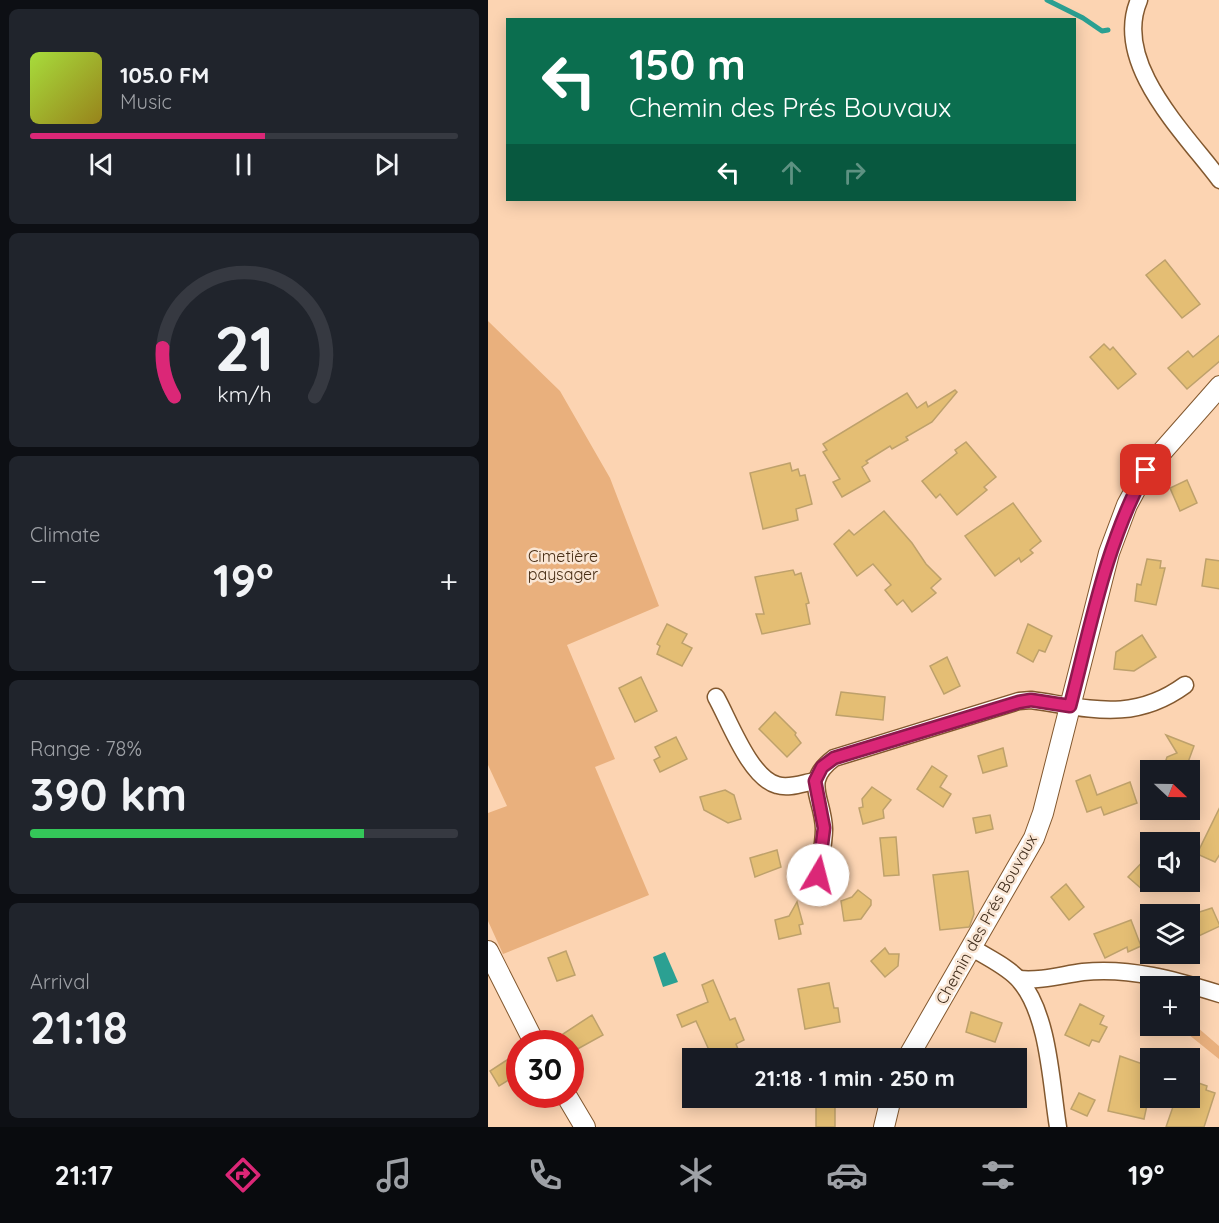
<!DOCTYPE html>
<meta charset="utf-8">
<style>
body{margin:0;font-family:Quicksand,sans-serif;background:#20242c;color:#f1f3f6;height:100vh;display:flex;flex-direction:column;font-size:22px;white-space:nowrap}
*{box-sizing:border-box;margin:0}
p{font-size:20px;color:#9ea1a6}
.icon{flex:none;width:33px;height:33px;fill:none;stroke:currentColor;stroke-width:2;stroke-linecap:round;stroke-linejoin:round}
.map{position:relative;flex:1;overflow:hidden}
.sheet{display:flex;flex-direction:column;gap:9px;padding:9px;background:#0d0f14;width:488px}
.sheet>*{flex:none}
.top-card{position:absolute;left:18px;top:18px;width:570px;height:183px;border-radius:0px;box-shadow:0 3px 15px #0003;background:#0b6e4f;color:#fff;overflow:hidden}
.needle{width:39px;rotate:112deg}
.tools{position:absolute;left:652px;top:760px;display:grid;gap:12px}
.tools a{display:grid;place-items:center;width:60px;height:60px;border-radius:0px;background:#171b24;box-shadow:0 3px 15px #0003;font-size:30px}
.speed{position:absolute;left:18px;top:1030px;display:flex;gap:12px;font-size:30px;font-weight:700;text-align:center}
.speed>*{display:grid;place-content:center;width:78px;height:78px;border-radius:50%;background:#171b24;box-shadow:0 3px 15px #0003;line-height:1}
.speed .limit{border:9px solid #d22;background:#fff;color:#111}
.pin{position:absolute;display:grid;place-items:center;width:51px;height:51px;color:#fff;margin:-26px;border-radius:12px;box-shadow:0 3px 9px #0006}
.me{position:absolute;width:66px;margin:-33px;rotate:8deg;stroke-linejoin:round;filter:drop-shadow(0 0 4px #0008)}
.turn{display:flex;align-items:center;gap:21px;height:126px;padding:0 24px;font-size:27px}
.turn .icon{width:78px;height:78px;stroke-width:2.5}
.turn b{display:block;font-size:42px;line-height:51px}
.lanes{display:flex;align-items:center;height:57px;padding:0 24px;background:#0003;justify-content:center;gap:30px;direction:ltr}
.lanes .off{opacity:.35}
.big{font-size:45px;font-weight:700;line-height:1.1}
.sheet .card{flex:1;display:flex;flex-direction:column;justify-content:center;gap:9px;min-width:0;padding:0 21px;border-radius:9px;background:#20242c}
.sheet .dial{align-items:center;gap:0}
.dial svg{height:156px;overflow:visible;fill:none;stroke:#363941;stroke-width:7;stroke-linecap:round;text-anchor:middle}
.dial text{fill:#f1f3f6;stroke:none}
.song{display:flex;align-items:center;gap:18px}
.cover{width:72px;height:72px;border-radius:9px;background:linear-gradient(135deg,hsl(80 70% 55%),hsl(50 70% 35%))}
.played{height:6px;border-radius:3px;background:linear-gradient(90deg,#db2777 55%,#363941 55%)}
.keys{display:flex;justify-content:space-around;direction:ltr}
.heat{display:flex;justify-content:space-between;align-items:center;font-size:33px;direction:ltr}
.charge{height:9px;border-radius:4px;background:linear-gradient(90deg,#34c759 78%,#363941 0)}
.trip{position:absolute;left:194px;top:1048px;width:345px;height:60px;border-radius:0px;background:#171b24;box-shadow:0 3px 15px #0003;font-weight:700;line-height:60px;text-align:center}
.tab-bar{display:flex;height:96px;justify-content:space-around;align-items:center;background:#090b0e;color:#9ea1a6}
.tab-bar .icon{width:42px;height:42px}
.tab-bar .current{color:#db2777}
.tab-bar b{font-size:27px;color:#f1f3f6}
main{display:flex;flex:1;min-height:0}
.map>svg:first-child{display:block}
.green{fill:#e9b07d}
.water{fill:#2ba092}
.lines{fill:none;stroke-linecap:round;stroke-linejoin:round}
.stream{stroke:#2ba092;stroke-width:5}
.building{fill:#e4be74;stroke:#bea16b;stroke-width:1.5}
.minor-casing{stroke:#82582f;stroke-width:19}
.tertiary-casing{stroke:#82582f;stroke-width:22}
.minor{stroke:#fff;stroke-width:16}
.tertiary{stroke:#fff;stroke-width:20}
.route-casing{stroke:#8e194d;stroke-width:15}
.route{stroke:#db2777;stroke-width:10}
.labels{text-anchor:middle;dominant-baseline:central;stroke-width:5;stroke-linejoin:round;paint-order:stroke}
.park-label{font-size:16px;fill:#482e15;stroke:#fae6d4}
.street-label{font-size:16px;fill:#3e2b1a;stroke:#fae6d4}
</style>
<main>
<section class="sheet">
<div class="card">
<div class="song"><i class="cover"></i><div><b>105.0 FM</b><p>Music</p></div></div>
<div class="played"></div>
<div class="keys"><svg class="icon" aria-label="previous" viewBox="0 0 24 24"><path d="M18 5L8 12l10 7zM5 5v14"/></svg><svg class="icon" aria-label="pause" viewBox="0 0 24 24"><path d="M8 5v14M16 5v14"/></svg><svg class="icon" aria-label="next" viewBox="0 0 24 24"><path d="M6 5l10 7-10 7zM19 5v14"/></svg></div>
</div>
<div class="card dial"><svg viewBox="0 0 100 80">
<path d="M14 69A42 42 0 1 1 86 69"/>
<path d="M14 69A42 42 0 0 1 8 44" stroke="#db2777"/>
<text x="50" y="56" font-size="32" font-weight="700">21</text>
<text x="50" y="72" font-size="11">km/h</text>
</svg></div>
<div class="card"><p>Climate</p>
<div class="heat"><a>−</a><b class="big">19°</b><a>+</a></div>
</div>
<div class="card"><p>Range · 78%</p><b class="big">390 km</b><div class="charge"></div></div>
<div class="card"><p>Arrival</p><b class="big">21:18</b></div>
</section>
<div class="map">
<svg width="732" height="1127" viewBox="0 0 732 1127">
<rect width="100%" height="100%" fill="#fcd4b2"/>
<g class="green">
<path d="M0 321 72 391 122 478 171 606 79 645 127 759 107 767 161 895 15 954 0 921V813L19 806 0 765Z"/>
<path d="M702 1021 731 1046V1059L690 1026H702Z"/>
</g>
<path class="water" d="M177 952 190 982 175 987 165 957Z"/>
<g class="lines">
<path class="stream" d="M559 0 595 18 614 31 620 30"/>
</g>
<g class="building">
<path d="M677 260 712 304 694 318 658 275Z"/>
<path d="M732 335V361L699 389 680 368 700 351 705 357Z"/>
<path d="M616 344 622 350 625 347 648 374 630 389 602 357Z"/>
<path d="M467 390 469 392 444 422 418 437 420 440 404 449 402 446 378 461 380 463 374 467 382 481 354 497 345 482 352 479 335 452 339 450 335 444 419 393 429 408 438 402 440 407Z"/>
<path d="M478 442 508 477 496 487 499 490 469 515 452 494 448 498 434 481 469 453 467 450Z"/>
<path d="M302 463 304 471 310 469 312 476 317 475 324 504 308 509 310 520 275 529 262 473Z"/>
<path d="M699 480 709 503 692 511 682 488Z"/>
<path d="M525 503 553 541 542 550 545 553 533 562 531 558 507 576 477 536Z"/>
<path d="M396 511 424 543 438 564 453 579 443 588 448 593 424 612 415 600 409 605 397 590 403 585 385 564 369 576 346 544 361 530 366 535Z"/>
<path d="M659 559 673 561 672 568H677L668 605 647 601 649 584 653 585Z"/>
<path d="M718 559 732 561V589L714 586Z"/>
<path d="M305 570 307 575 313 573 321 603 318 604 322 624 274 634 268 614H276L267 577Z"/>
<path d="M179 624 199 634 194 643 204 648 194 666 169 654 172 646 169 644Z"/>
<path d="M540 624 564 636 557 652 551 650 545 662 529 653Z"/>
<path d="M654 635 668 657 646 671 626 669 628 652Z"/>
<path d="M459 657 472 686 456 694 442 666Z"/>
<path d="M153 677 169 711 147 722 131 688Z"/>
<path d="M353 692 397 697 395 720 348 715Z"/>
<path d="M287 712 308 733 307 735 313 743 299 757 271 729Z"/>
<path d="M678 735 706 746 699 765 702 771H680L677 763 679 757 689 753Z"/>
<path d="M188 737 199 759 172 772 166 760 172 757 167 747Z"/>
<path d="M515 748 519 766 495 773 490 756Z"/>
<path d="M444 766 459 776 452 787 463 794 455 807 429 789Z"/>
<path d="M602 775 609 795 642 782 649 803 616 815 613 807 599 812 588 781Z"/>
<path d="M384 787 403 800 395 810 396 818 375 824 371 808 375 807 374 799Z"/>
<path d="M237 790 246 795 253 819 240 823 216 810 212 797Z"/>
<path d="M732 807V854L727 862 709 854Z"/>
<path d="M502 815 505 829 488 833 485 818Z"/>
<path d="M408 837 411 875 396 876 392 838Z"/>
<path d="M289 850 293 867 267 877 262 858Z"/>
<path d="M663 853V883L656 891 640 877Z"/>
<path d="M480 871 486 914 482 925 481 927 452 930 445 875Z"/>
<path d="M578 884 596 907 581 920 563 897Z"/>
<path d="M370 890 383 900V905L373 919 356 921 353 901 364 897Z"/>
<path d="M309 902 315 924 311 925 313 934 291 939 287 920 301 916Z"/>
<path d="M724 908 732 926 702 940V915Z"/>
<path d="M643 920 653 946 640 952 639 947 617 958 606 934Z"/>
<path d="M397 948 401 954H411L410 966 397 977 383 961Z"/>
<path d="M78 951 87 975 69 981 60 958Z"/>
<path d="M225 980 242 1020 247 1018 256 1040 248 1044 254 1059H225L208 1021 194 1027 189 1015 220 1002 214 985Z"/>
<path d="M341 983 346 1008H350L352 1022 317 1029 310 989Z"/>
<path d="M592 1004 616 1016 612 1024 619 1027 611 1042 604 1040 601 1046 577 1035Z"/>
<path d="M483 1012 514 1023 507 1042 478 1032Z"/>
<path d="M104 1015 115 1035 84 1052 82 1044 75 1034Z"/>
<path d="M632 1056 663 1067V1087L656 1119 620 1111Z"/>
<path d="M22 1058 32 1073 11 1086 2 1071Z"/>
<path d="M702 1080 719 1086 718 1090 727 1093 716 1127H678L688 1098H702Z"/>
<path d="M591 1093 607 1100 599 1116 583 1109Z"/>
<path d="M331 1098H347V1127H328V1103H331Z"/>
</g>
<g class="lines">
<defs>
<g id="minor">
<path d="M651 0C624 63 696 132 732 180"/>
<path d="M228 697C241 720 262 778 289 785 301 789 315 783 327 781"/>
<path d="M330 875C332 860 336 844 336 829 335 797 314 782 346 758L531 701 543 700C601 708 645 723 697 685"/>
<path d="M483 947C498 957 521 967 532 981 561 1015 563 1084 570 1127"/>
<path d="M531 979C554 981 573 975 595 972 642 967 687 980 732 994"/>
</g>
<g id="tertiary">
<path d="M0 951 47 1044"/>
<path d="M419 1059 546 838 555 813 621 553 639 505 658 470 732 386"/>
<path d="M78 1095 97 1127"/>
<path d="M396 1127 403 1098"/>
</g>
</defs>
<use href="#minor" class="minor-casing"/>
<use href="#tertiary" class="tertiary-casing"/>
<use href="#minor" class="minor"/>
<use href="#tertiary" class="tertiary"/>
</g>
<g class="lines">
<defs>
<path id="route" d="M330 875 336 828 327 781 334 767 346 758 531 702 543 700 582 706C603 625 618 543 658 470"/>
</defs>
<use href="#route" class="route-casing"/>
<use href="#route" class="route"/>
</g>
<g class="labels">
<g class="park-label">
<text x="75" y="556">Cimetière<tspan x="75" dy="18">paysager</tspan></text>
</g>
<g class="street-label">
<text transform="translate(498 919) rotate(-61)">Chemin des Prés Bouvaux</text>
</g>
</g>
</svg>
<div class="tools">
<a><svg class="needle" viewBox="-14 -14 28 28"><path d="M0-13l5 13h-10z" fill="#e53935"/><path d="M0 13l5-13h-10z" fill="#9ea1a6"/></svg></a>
<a><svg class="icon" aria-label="sound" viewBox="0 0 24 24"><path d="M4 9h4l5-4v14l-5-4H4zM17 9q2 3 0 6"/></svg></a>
<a><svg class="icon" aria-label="layers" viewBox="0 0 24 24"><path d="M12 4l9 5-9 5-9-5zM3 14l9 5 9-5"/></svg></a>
<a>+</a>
<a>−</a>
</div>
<div class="speed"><div class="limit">30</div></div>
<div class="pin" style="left:658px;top:470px;background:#d93025"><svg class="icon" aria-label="arrive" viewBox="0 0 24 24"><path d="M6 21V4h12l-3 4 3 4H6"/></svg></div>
<svg class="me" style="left:330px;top:875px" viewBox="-20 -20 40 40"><circle r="19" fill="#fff"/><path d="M0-13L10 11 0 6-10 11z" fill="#db2777"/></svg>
<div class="trip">21:18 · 1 min · 250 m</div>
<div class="top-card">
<div class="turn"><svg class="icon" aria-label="left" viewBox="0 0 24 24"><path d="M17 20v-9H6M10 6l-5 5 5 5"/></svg><div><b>150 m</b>Chemin des Prés Bouvaux</div></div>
<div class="lanes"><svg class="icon" aria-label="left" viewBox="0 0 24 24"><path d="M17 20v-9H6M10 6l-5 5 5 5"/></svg><svg class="icon off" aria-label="ahead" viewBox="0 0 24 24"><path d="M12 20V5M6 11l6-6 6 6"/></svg><svg class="icon off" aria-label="right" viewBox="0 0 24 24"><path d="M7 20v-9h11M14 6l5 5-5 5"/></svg></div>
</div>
</div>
</main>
<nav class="tab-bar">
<b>21:17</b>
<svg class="icon current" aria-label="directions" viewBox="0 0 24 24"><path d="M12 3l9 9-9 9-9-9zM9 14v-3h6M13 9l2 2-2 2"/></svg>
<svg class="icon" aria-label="music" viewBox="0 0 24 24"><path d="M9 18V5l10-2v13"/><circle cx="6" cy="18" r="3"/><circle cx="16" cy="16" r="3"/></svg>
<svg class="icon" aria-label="phone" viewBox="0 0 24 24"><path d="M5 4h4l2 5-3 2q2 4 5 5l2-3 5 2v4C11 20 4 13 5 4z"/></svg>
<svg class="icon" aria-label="climate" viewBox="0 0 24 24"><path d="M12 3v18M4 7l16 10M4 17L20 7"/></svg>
<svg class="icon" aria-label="car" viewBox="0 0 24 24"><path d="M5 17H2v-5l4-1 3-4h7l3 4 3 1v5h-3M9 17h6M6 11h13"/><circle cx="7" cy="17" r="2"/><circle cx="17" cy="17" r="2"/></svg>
<svg class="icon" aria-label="filters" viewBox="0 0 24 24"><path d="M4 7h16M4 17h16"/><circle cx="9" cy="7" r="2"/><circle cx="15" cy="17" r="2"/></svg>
<b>19°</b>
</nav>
